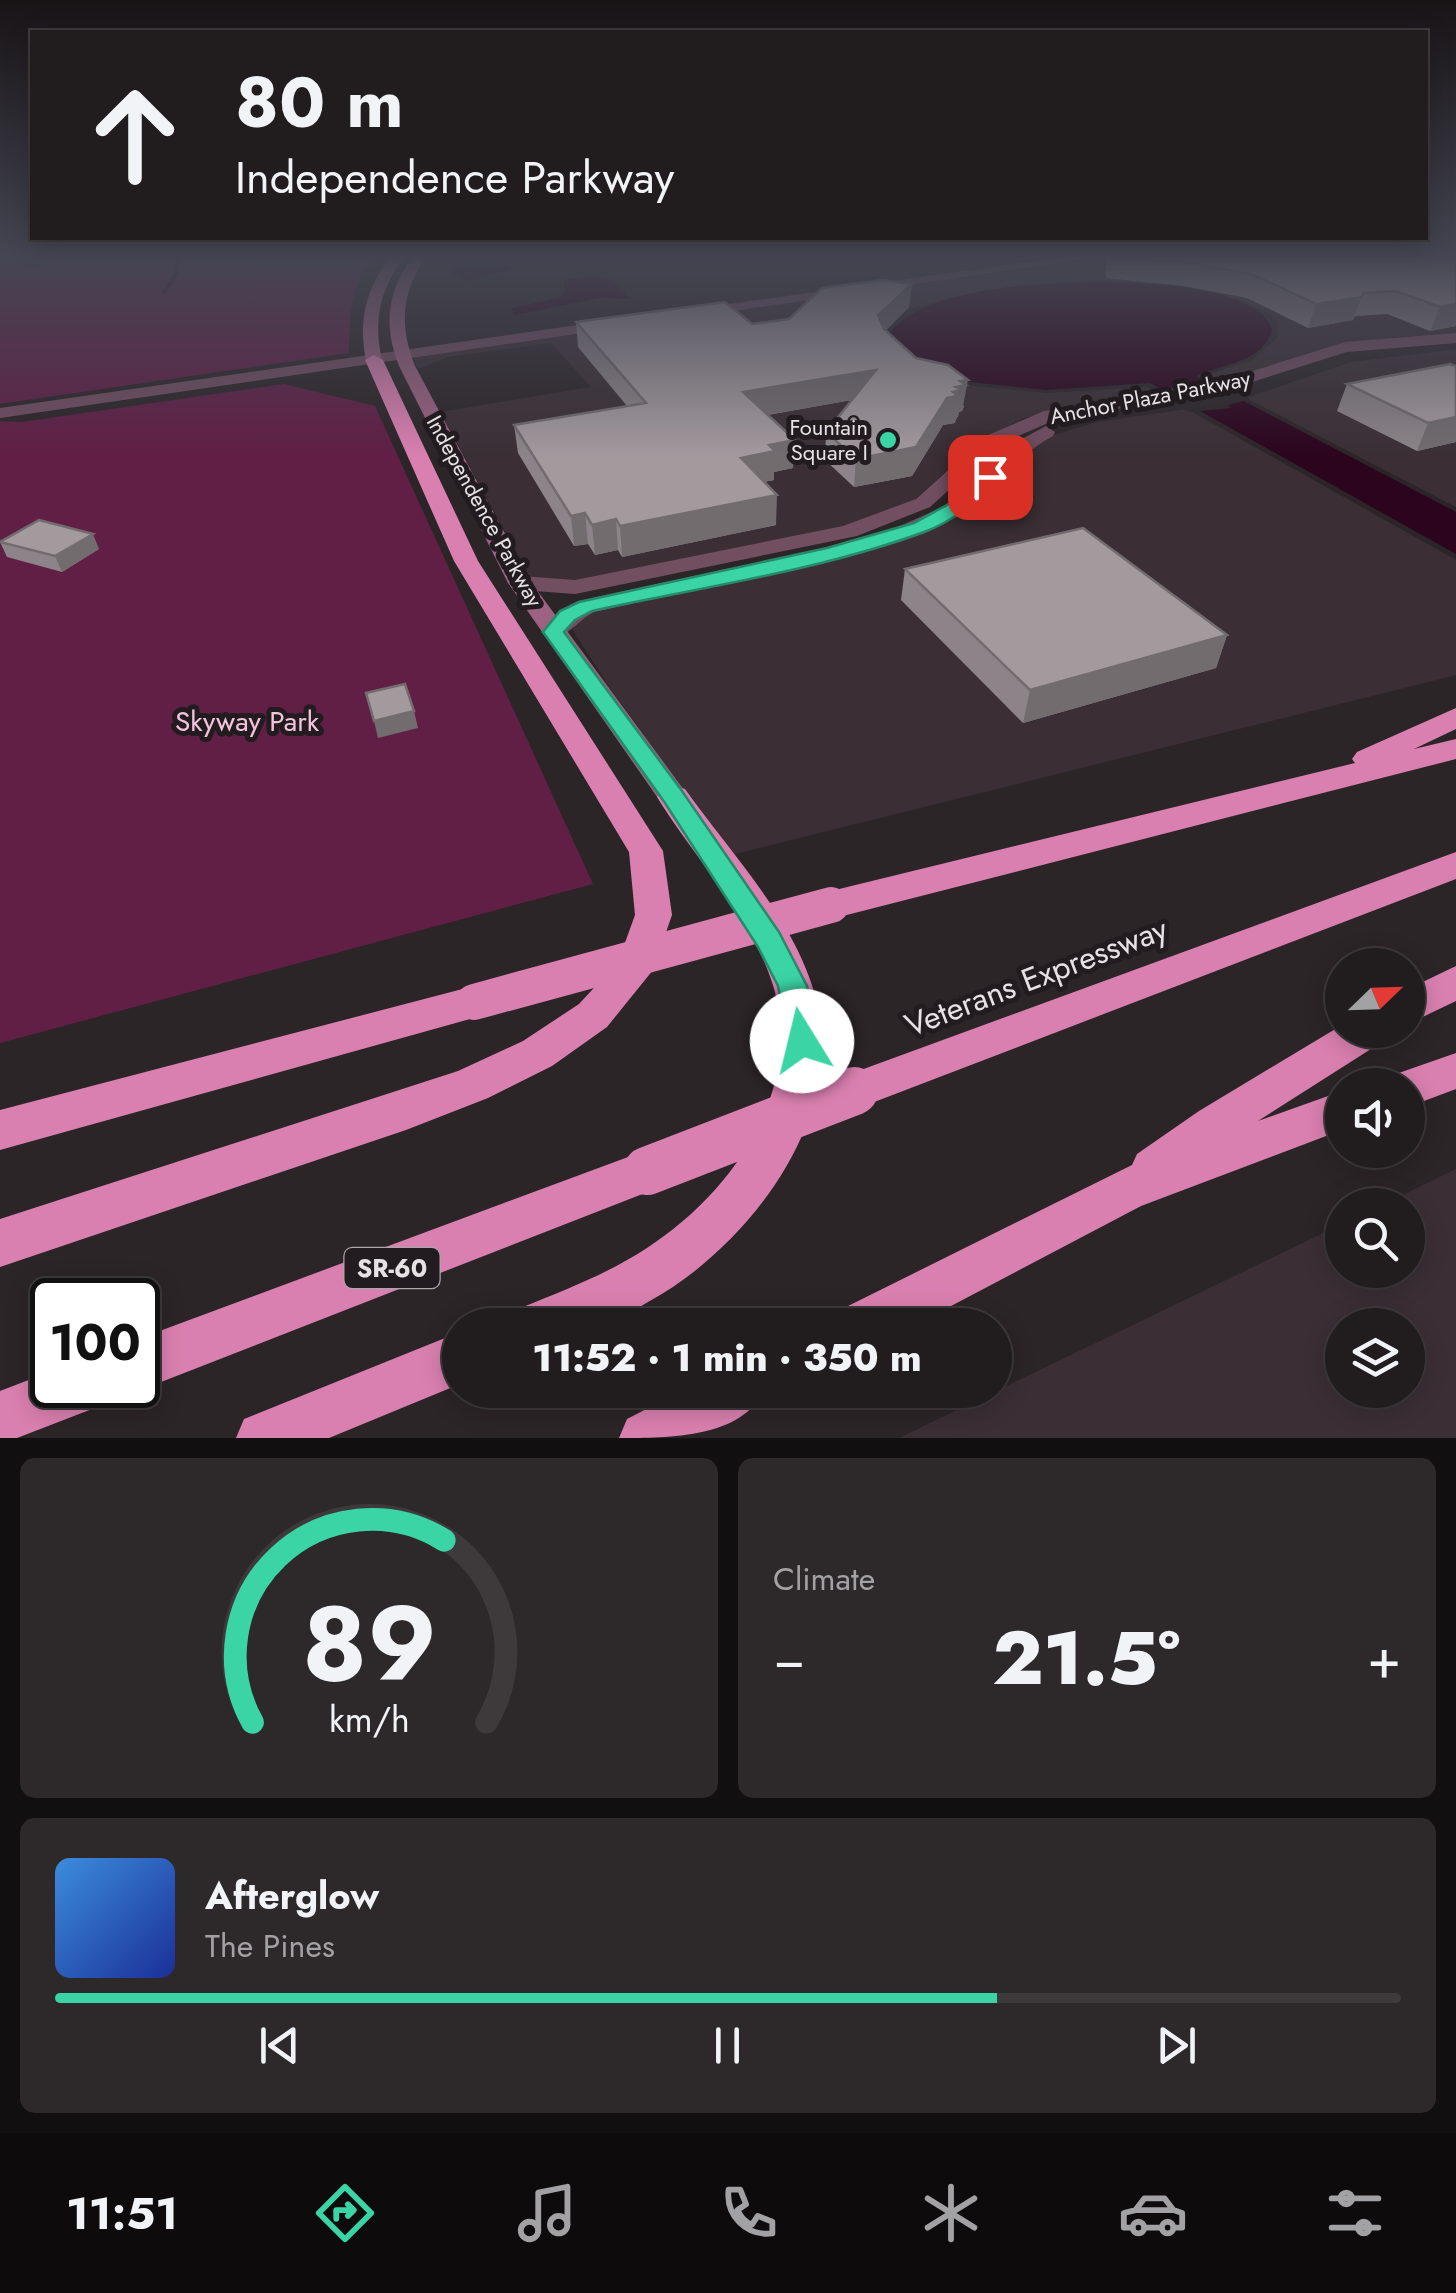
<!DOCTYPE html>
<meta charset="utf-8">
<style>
body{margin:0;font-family:Jost,sans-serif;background:#2d292b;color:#f1f3f6;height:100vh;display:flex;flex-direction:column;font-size:38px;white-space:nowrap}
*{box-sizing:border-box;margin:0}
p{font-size:32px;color:#a2a1a4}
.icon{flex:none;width:55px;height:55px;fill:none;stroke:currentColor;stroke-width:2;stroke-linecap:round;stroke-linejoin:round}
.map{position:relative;height:1438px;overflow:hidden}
.panel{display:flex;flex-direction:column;gap:20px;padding:20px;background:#120f10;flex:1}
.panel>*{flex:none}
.guide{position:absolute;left:30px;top:30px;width:1398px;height:210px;border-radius:0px;box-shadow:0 5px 25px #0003,0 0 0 2px #3e3a3c;background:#211c1e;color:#f1f3f6;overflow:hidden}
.needle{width:65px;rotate:67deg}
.buttons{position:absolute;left:1325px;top:948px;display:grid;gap:20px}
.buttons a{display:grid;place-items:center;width:100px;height:100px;border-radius:50%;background:#211c1e;box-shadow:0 5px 25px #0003,0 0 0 2px #3e3a3c;font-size:50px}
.speed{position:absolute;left:30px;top:1278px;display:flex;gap:20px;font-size:50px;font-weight:700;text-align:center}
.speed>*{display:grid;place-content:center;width:130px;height:130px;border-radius:50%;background:#211c1e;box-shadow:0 5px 25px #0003,0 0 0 2px #3e3a3c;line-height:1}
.speed .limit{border:5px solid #111;border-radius:15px;background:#fff;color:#111}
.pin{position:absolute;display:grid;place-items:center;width:85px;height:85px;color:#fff;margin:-42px;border-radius:20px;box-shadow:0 5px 15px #0006}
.me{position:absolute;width:110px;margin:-55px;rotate:351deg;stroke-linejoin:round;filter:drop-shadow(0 0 8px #0008)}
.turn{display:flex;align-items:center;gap:35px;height:210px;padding:0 40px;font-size:45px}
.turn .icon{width:130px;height:130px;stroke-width:2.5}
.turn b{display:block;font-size:70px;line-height:85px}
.big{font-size:75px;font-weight:800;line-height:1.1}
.panel .widget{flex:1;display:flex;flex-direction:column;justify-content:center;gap:15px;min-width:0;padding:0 35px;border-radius:15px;background:#2d292b}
.panel .dial{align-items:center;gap:0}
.dial svg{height:260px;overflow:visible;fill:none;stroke:#3e3a3c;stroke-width:7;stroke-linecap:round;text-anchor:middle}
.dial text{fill:#f1f3f6;stroke:none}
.song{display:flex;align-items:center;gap:30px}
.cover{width:120px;height:120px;border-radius:15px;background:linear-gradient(135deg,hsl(210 70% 55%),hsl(230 70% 35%))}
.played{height:10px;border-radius:5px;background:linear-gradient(90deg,#3bd4a4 70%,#3e3a3c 70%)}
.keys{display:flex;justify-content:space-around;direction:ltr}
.heat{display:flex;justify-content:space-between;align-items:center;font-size:55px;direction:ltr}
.panel .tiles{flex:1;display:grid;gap:20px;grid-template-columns:1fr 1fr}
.widget:last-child{grid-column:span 2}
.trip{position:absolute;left:442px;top:1308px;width:570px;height:100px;border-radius:50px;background:#211c1e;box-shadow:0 5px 25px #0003,0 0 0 2px #3e3a3c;font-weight:800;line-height:100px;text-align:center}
.tabs{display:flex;height:160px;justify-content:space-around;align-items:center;background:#0d0b0c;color:#a2a1a4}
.tabs .icon{width:70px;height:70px}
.tabs .selected{color:#3bd4a4}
.tabs b{font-size:45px;color:#f1f3f6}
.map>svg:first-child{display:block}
.built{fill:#3b2f35;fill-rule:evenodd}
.green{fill:#611f46}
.water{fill:#2c041d}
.pier{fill:#2c2528}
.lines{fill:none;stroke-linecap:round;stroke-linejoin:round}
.stream{stroke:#2c041d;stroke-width:4}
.minor{fill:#724e61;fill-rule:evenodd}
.tertiary{fill:#724e61;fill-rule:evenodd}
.secondary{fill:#9c6281;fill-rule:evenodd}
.motorway{fill:#da80b0;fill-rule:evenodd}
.motorway-bridge-far1{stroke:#da80b0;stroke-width:36}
.motorway-bridge{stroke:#da80b0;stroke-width:48}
.wall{fill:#8c8488}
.shaded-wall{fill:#726c6f}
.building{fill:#a39a9e;stroke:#726c6f;stroke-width:2.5}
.route{fill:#3bd4a4;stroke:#268a6b;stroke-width:2.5}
.poi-dot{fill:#3bd4a4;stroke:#221b1f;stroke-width:4}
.labels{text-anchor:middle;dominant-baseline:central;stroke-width:10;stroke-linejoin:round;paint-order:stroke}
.far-street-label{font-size:22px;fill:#e6e1e3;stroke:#221b1f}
.far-poi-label{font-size:22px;fill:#e6e1e3;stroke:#221b1f;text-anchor:end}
.shield{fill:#221b1f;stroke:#aba6a8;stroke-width:2.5}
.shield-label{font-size:25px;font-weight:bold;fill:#e6e1e3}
.park-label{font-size:28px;fill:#f2c3db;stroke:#221b1f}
.near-street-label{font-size:32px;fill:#e6e1e3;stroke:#221b1f}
</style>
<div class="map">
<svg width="1456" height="1438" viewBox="0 0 1456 1438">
<rect width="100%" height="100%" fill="#2c2528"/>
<g class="built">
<path d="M1114 256 1456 288V335L1339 344 1218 383 1204 376 1252 360 1277 338V322L1271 315 1240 299 1183 286 1098 280 1021 285 936 301 895 314 876 330 934 382 1047 393 1147 387 1160 394 1070 405 1021 419 973 447 914 500 844 526 574 581 531 579 440 412 591 387 551 343 448 357 418 369 413 357Z"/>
<path d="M1456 349V507L1246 398 1351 362Z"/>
<path d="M1187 409 1456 560V675L731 855 612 691 570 626 591 612 901 541 943 524 973 505 1032 446 1054 435 1097 422Z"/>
<path d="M1456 1169V1438H899L1342 1224V1270H1408V1205H1382ZM1408 1325V1390H1342V1325Z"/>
</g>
<g class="green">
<path d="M0 256H378C348 277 350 321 349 353L0 404Z"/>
<path d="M284 384 375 406 593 884 0 1043V421L22 422Z"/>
</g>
<g class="water">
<path d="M461 256H501L512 269 470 281 450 273Z"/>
<path d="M594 275 614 281 630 299 601 298 513 315 512 308 559 298 565 292 564 280Z"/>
<path d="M1099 282C1137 283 1261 285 1272 330 1263 363 1221 364 1196 376L1456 512V554L1150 383 1046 390 950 380 931 375 886 337C923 285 1041 284 1099 282Z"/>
</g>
<path class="pier" d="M1215 381 1251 399 1228 405 1231 408 1190 412 1155 392Z"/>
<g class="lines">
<path class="stream" d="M164 292 176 275 177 256"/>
<g class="minor">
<path d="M1456 333V343L1347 352 1230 389 1055 420 1000 444 930 507 857 536 575 594 520 590 508 583 520 576 575 580 843 526 916 499 986 436 1044 411 1227 379 1345 342Z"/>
<path d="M1046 426 1055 432 1053 436C1021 453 1002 480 975 503 947 527 911 540 875 549L864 542 945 506 1018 441Z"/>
<path d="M731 568 739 570 743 575 739 580 594 612C580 619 568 636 553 639L541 632 559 611 578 601Z"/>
</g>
<g class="tertiary">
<path d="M1069 256H1104L694 317 687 313 694 309Z"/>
<path d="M612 320 617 322V328L0 418V408Z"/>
</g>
<g class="secondary">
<path d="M391 256H405C380 289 373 319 382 360L374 365 366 360C358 320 366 288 391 256Z"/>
<path d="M413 256H427C401 292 399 325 415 366L531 582 684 790 688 797 684 804H662L508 583 399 366C383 325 387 291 413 256Z"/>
</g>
<g class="motorway">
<path d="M374 355 383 360 478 561 663 851 672 915 653 970 607 1027 552 1066 488 1098 406 1130 0 1267V1219L458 1071 523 1041 579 1004 618 962 635 915 629 852 454 561 365 360Z"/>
<path d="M1456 708V729L1414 749 1456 739V759L831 919 818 915 813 905 818 895 831 891 1355 763 1352 759 1357 752Z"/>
<path d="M673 786 685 789C734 858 806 931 820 1017 839 1130 741 1252 648 1302 634 1310 616 1322 600 1325 574 1330 542 1325 516 1325L523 1307C565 1290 609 1273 647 1248 732 1193 805 1090 773 985 751 915 694 858 657 797L661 789Z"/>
<path d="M1456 852V879L869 1104 854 1110 839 1104 833 1091 839 1078Z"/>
<path d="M1456 966V1001L1408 1024V989Z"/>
<path d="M474 986 488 990 494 1002 488 1014 0 1150V1110Z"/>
<path d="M1342 1025V1030H1388L1382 1042 1258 1121 1342 1091V1130L1141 1206 915 1325H839L846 1307 1132 1165 1137 1154 1199 1111Z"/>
<path d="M1456 1053V1089L1408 1107V1085H1388L1393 1075Z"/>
<path d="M647 1150 663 1156 670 1171 663 1186 138 1391 124 1385H138V1339Z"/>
<path d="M460 1332V1384L329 1438H236L244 1419Z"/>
<path d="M52 1371V1385H112L105 1404 17 1438H0V1391Z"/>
<path d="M683 1390H764C742 1438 669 1438 619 1438L627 1419Z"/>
</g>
<path class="motorway-bridge-far1" d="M474 1002 831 905"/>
<path class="motorway-bridge" d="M647 1171 854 1091"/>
</g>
<g class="wall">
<path d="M1108 256H1293L1297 257 1443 256 1456 326 1430 331 1387 314 1355 316 1353 320 1308 328 1247 298 1184 286 1106 278 1105 271Z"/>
<path d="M912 284 909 307 886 330 964 406 962 411 959 412 958 417 955 418V423L943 425 912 476 854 487 825 460 826 432 852 400 768 415 793 468 774 472V480L764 482 776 525 622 557 618 550 595 555 588 544 574 546 518 453 514 425 627 406 578 347 576 322 752 324 789 319Z"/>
<path d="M1456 366V442L1417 451 1337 411 1347 384Z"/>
<path d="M0 542 99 549 62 572 7 557Z"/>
<path d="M905 569 1227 635 1216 668 1023 723 901 600Z"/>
</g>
<g class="shaded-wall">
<path d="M912 284 909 307 876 340 878 315Z"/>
<path d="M1363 293 1353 320 1308 328 1316 304Z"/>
<path d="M1456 304V326L1430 331 1440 307Z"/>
<path d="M876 370 874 396 743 419V392Z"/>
<path d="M968 380 962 411 959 412 955 423 943 425 912 476 854 487 856 459 947 398 960 381Z"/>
<path d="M1456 417V442L1417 451 1428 423Z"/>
<path d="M795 440 793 468 774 472V480L741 486V458L769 445Z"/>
<path d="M777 495 776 525 622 557 620 526Z"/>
<path d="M585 513 588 544 574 546 571 516Z"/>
<path d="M616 519 618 550 595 555 592 525Z"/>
<path d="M93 534 99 549 62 572 55 556Z"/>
<path d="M1227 635 1216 668 1023 723 1030 690Z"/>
<path d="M414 711 418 728 378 738 374 721Z"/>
</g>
<g class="building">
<path d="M1110 256H1293L1297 257 1307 256H1443L1456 260V304L1440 307 1396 291 1363 293 1362 297 1316 304 1254 275 1190 263Z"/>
<path d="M883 280 912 284 878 315 884 329 916 358 948 365 968 380 960 381 966 385 956 387 962 390 953 392 958 396 947 398 916 447 856 459 826 432 876 370 743 392 795 440 769 445 775 451 741 458 777 495 620 526 616 519 592 525 585 513 571 516 514 425 646 403 576 322 725 302 752 324 789 319 822 288Z"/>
<path d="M1450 364 1456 366V417L1428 423 1347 384Z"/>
<path d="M39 520 93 534 55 556 0 542Z"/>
<path d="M1083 528 1227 635 1030 690 905 569Z"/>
<path d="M405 684 414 711 374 721 366 693Z"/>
</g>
<linearGradient id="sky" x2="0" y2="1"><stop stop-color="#181416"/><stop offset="0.56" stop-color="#454653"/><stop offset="1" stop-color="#454653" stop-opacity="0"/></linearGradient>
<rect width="1456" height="457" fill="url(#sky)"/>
<path class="route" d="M990 472 998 477C979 500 952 522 924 532 818 571 702 587 592 611L575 620 564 632 682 791 779 932 807 986 818 1041 813 1050 802 1054 791 1050 778 986 758 947 665 803 543 632 560 611 579 602 827 548 914 523 958 499Z"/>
<circle class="poi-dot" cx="888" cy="440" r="10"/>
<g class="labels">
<g class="far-street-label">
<text transform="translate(1150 397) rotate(-11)">Anchor Plaza Parkway</text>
<text transform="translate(485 511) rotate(61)">Independence Parkway</text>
</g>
<g class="far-poi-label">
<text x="868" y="427">Fountain<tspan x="868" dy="25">Square I</tspan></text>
</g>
<rect class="shield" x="344.5" y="1248" width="95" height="40" rx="8"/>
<g class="shield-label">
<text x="392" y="1268">SR-60</text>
</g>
<g class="park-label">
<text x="247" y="721">Skyway Park</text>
</g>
<g class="near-street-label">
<text transform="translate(1036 977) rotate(-21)">Veterans Expressway</text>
</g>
</g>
</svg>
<div class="buttons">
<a><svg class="needle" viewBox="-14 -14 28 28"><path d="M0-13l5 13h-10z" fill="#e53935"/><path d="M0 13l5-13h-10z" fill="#a2a1a4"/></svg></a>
<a><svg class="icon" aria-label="sound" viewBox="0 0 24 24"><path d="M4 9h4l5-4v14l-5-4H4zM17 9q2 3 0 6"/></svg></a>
<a><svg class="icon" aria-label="search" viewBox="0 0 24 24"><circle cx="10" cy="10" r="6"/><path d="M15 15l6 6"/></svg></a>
<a><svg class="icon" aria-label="layers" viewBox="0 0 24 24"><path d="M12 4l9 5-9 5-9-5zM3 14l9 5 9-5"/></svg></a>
</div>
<div class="speed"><div class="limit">100</div></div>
<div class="pin" style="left:990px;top:477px;background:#d93025"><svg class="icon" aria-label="arrive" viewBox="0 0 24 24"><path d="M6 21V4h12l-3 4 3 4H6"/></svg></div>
<svg class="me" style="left:802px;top:1041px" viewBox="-20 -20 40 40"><circle r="19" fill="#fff"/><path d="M0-13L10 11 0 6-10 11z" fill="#3bd4a4"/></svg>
<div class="trip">11:52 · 1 min · 350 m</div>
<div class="guide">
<div class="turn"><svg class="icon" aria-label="ahead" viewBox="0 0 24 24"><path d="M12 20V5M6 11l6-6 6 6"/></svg><div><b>80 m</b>Independence Parkway</div></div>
</div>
</div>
<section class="panel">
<div class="tiles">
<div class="widget dial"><svg viewBox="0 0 100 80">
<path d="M14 69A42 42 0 1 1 86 69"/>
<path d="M14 69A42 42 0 0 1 73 13" stroke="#3bd4a4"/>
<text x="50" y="56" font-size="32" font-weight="700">89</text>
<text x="50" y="72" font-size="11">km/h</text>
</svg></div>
<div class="widget"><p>Climate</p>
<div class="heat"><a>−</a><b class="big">21.5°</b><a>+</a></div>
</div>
<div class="widget">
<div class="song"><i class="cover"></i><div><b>Afterglow</b><p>The Pines</p></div></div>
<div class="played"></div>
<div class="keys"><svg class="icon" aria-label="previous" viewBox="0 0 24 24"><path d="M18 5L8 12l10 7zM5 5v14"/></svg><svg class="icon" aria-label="pause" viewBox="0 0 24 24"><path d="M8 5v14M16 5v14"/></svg><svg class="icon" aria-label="next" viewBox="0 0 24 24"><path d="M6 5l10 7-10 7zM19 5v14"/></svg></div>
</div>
</div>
</section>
<nav class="tabs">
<b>11:51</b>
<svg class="icon selected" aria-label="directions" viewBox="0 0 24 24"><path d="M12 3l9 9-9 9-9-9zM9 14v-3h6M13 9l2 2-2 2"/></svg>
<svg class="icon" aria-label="music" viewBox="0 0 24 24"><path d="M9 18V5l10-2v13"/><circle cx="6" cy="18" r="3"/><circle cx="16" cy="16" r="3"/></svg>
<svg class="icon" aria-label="phone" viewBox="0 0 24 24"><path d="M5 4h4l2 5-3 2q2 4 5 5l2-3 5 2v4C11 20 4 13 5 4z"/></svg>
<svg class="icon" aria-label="climate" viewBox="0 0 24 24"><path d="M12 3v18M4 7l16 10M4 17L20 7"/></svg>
<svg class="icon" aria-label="car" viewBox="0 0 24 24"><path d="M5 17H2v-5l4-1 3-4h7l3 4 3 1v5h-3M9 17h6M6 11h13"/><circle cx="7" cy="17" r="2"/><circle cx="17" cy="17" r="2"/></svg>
<svg class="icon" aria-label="filters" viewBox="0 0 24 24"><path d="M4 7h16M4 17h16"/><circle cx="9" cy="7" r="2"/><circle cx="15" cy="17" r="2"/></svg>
</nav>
